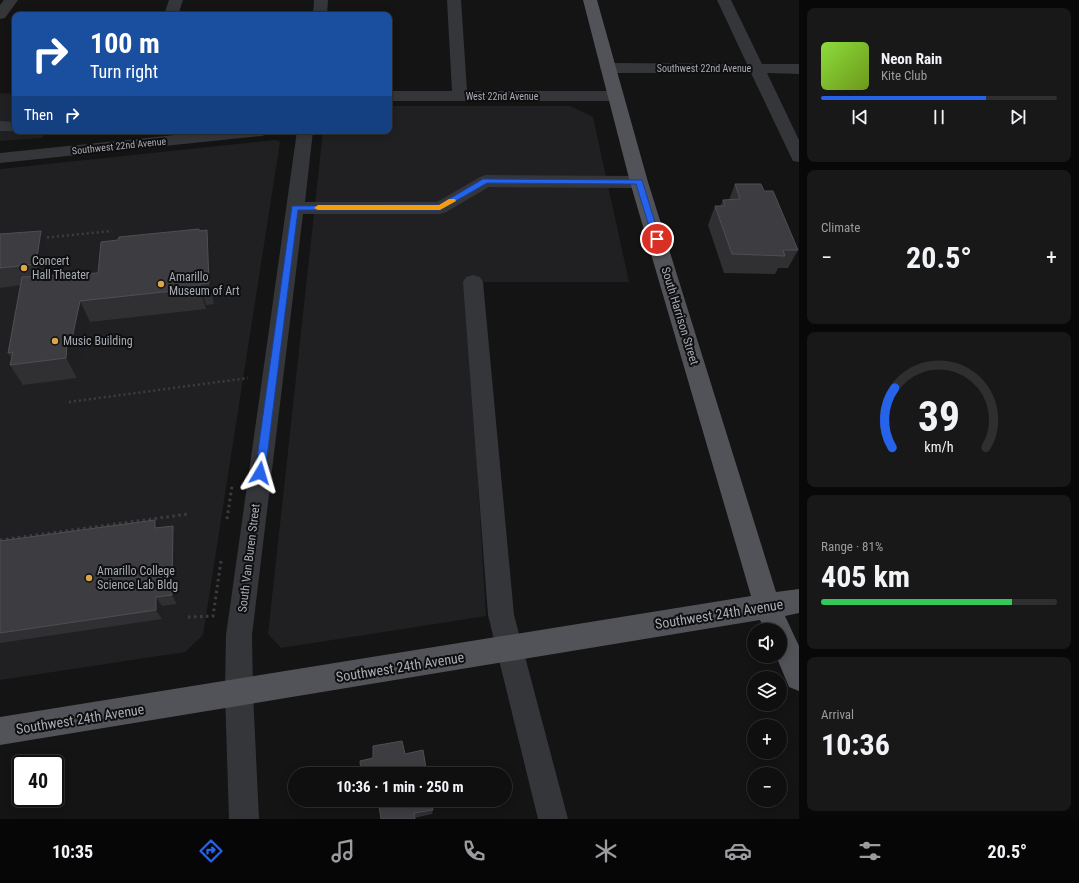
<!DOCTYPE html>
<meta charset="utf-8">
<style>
body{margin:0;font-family:"Roboto Condensed",sans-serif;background:#181819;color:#f1f3f6;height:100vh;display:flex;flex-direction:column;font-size:15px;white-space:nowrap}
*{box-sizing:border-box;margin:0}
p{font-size:13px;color:#9b9c9f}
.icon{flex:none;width:22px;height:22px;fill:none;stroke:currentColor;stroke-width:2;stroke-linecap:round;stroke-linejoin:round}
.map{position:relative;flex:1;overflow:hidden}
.sheet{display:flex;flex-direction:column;gap:8px;padding:8px;background:#080809;width:280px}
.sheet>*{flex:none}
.hud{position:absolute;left:12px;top:12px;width:380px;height:122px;border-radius:8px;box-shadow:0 2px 10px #0003,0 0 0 1px #2f2f30;background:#1a4fa0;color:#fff;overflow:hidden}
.tools{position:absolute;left:747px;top:623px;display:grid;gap:8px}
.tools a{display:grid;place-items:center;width:40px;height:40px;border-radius:50%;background:#0f0f10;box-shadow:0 2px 10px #0003,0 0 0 1px #2f2f30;font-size:20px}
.speed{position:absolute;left:12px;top:755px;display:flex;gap:8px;font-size:20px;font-weight:700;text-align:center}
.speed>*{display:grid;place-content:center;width:52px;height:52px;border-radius:50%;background:#0f0f10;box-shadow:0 2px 10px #0003,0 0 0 1px #2f2f30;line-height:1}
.speed .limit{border:2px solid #111;border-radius:6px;background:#fff;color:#111}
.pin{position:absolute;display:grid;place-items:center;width:34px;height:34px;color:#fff;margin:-17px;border:2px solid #fff;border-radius:50%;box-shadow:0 1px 4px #0007}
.me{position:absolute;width:44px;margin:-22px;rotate:7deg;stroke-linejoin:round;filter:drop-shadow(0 0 3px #0008)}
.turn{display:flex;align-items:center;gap:14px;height:84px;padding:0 12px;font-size:18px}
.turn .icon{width:52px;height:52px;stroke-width:2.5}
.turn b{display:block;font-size:28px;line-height:34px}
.then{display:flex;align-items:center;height:38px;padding:0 12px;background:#0003;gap:8px;font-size:15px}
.big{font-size:30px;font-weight:700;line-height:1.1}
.sheet .card{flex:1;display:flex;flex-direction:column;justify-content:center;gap:6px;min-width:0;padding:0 14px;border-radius:8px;background:#181819}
.sheet .dial{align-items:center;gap:0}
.dial svg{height:104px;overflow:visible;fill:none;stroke:#2f2f30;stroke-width:7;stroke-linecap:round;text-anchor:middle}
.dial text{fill:#f1f3f6;stroke:none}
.song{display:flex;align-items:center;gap:12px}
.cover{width:48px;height:48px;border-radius:6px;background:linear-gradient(135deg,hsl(90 70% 55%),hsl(80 70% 35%))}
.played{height:4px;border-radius:2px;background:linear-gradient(90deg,#2563eb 70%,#2f2f30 70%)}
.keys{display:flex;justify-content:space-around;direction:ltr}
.heat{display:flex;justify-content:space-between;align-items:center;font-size:22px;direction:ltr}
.charge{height:6px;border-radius:3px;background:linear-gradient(90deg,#34c759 81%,#2f2f30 0)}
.trip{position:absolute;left:288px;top:767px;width:224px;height:40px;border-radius:20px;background:#0f0f10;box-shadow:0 2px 10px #0003,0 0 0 1px #2f2f30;font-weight:700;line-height:40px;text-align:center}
.tabs{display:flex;height:64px;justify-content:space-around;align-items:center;background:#060606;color:#9b9c9f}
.tabs .icon{width:28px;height:28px}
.tabs .on{color:#2563eb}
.tabs b{font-size:18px;color:#f1f3f6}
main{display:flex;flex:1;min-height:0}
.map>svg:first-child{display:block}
.built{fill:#202022}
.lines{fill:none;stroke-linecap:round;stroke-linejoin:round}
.path-far1{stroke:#3c3d41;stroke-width:2.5;stroke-dasharray:2 3;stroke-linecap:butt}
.path{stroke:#3c3d41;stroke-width:3;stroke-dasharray:2.5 3.5;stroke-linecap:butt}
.minor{fill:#35363a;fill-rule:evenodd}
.major{fill:#525358;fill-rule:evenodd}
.wall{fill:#303033}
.shaded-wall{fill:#1f1f21}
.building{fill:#3d3d41;stroke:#4d4f53}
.route{fill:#2563eb;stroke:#184099}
.slow{fill:#f59e0b}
.poi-dot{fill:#dba646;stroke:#0f0f10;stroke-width:1.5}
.labels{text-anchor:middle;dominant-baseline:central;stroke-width:4;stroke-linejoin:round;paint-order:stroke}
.far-street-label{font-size:10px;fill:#a7abb4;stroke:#0f0f10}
.poi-label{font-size:12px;fill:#a7abb4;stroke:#0f0f10;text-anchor:start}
.street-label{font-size:12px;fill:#a7abb4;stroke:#0f0f10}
.near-street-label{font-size:14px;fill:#a7abb4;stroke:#0f0f10}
</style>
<main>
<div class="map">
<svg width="799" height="819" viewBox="0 0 799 819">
<rect width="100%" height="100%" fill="#141415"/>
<g class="built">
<path d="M0 93 15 94V131H45L42 138 0 141Z"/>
<path d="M389 106H570L593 117 629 282H466L486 616 281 648 268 634 323 131H389Z"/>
<path d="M276 140 280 142 203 635 185 652 0 680V169Z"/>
</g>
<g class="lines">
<g class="path-far1">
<path d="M42 238 112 231"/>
<path d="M69 402 248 378"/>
</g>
<g class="path">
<path d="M227 519 232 486"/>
<path d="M0 540 188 514"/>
<path d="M188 617 213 616 221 561"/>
</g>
<g class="minor">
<path d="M4 0H18L5 18 0 19V5Z"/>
<path d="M169 0H183L178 15H164Z"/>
<path d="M314 0H328L327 15H313Z"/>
<path d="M447 0H461L467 91H615L621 93 623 96 621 99 615 101H389V91H452Z"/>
<path d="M717 0H731L762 64H799V74L767 73 799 140V162L793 161 791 157 751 73H608L603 71 600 68 603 65 608 63 747 64Z"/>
<path d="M0 121 15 122V131H19H0Z"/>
<path d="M214 131H270L268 134 262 136 0 163V153Z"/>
<path d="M297 131H313L305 202H437L480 177 486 175 639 176 645 178 648 182 645 186 639 188 489 187 446 212 440 214H303L252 635 253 693 259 819H229L225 693 226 635Z"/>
<path d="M473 275 480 277 483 282 514 615 568 819H538L488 615 463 282 466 277Z"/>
</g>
<path class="major" d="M583 0H597L648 182 776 592 799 589V613L785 616 799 646V691L789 687 776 656H780V630H765L760 620 0 745V717L751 596 630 182Z"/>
</g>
<g class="wall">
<path d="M735 184 764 191 798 250 788 268H778L775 274 724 273 708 225 715 206H720L723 200H729Z"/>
<path d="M207 230 213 252 214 304 206 305V309L90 322 82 364 78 365 77 378 23 385 10 365 12 358 8 353 21 285 0 288V234L41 231 50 249 46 276 98 273 199 231Z"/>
<path d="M173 526 178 536 177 604 162 606V619L0 643V541L160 528Z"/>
<path d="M378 800 433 810 432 814 414 818Z"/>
</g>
<g class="shaded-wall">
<path d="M207 230 213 252 214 304 209 283Z"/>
<path d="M41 231 50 249 45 282 36 264Z"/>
<path d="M200 284 206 305V309L200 288Z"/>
<path d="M80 301 90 322 82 364 78 365 77 378 66 358 67 344Z"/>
<path d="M155 520 161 530 155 528Z"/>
<path d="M173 526 178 536 177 604 172 595Z"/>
<path d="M156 597 162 606V619L156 610Z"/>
</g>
<g class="building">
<path d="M735 184H761L764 191H773L798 250H783L785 256 732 254 715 206H725L723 200 740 199Z"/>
<path d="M199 229V231L207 230 209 283 200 284V288L80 301 71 343 67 344 66 358 10 365 13 352 8 353 22 277 98 273 101 242 118 240 119 237Z"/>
<path d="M41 231 36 264 0 268V234Z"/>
<path d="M155 520V528L173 526 172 595 156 597V610L0 633V541Z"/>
<path d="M402 741 405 754 423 750 427 774H361L360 761 373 758V746Z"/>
<path d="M378 800H431L433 810 414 813 415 819H381Z"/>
</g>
<path class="route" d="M483 179 642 180 660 239 657 242 653 239 636 184 487 183 440 210H298L265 473 264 476 260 477 257 476 255 473 292 206 439 205Z"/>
<path class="slow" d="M449 199H455L456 201 440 210H318L314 208 318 205H439Z"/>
<g class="poi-dot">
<circle cx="24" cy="268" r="4"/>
<circle cx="161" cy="284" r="4"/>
<circle cx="55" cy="341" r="4"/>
<circle cx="89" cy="578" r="4"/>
</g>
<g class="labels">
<g class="far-street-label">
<text x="704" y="68">Southwest 22nd Avenue</text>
<text x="502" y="96">West 22nd Avenue</text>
<text transform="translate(119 146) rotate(-6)">Southwest 22nd Avenue</text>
</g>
<g class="poi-label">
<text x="32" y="261">Concert<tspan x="32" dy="14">Hall Theater</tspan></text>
<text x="169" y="277">Amarillo<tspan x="169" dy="14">Museum of Art</tspan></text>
<text x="63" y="341">Music Building</text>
<text x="97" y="571">Amarillo College<tspan x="97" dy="14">Science Lab Bldg</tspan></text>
</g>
<g class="street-label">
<text transform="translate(680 316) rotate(73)">South Harrison Street</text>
<text transform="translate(249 558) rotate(-83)">South Van Buren Street</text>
</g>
<g class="near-street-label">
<text transform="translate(719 614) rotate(-9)">Southwest 24th Avenue</text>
<text transform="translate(400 667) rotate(-9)">Southwest 24th Avenue</text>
<text transform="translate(80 719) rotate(-9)">Southwest 24th Avenue</text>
</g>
</g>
</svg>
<div class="tools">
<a><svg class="icon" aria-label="sound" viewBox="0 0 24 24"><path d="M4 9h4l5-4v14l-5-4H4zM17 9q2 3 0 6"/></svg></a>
<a><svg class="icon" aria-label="layers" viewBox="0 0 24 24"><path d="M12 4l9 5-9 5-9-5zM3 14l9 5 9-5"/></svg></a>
<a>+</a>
<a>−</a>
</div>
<div class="speed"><div class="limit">40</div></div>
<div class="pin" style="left:657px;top:239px;background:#d93025"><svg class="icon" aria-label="arrive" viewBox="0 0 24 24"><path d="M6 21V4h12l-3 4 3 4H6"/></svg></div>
<svg class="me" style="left:260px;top:473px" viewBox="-20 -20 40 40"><path d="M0-17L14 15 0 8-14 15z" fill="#2563eb" stroke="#fff" stroke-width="4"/></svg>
<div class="trip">10:36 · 1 min · 250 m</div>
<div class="hud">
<div class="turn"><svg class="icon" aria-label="right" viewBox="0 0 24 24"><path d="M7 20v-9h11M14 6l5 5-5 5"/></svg><div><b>100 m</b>Turn right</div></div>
<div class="then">Then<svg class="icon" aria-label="right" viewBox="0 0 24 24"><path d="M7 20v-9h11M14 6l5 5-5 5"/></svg></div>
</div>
</div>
<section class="sheet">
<div class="card">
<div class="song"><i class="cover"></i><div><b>Neon Rain</b><p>Kite Club</p></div></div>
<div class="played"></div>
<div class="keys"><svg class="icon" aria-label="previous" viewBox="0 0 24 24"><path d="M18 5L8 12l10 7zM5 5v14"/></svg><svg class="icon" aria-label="pause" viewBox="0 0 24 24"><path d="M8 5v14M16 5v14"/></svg><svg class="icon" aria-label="next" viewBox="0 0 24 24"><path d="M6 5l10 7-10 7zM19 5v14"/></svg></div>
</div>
<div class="card"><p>Climate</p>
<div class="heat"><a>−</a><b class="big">20.5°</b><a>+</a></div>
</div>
<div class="card dial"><svg viewBox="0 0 100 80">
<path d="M14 69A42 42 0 1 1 86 69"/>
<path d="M14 69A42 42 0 0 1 16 23" stroke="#2563eb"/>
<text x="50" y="56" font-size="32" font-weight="700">39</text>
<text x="50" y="72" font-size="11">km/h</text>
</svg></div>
<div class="card"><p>Range · 81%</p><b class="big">405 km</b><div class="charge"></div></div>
<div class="card"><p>Arrival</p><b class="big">10:36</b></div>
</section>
</main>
<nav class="tabs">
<b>10:35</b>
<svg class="icon on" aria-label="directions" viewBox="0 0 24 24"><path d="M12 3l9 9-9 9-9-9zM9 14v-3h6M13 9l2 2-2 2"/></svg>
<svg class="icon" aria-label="music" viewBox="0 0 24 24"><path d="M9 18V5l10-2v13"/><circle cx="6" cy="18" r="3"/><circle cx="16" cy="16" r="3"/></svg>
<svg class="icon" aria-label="phone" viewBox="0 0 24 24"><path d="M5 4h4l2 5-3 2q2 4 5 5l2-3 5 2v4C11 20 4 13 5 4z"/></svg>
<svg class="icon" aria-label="climate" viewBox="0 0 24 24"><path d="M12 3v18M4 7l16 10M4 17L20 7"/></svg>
<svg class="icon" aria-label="car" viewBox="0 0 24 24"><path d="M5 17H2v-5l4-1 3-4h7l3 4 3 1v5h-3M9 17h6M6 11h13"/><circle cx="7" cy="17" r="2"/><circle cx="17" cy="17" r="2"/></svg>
<svg class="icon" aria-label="filters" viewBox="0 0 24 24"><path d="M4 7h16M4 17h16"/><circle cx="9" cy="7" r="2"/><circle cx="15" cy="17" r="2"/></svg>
<b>20.5°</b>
</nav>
